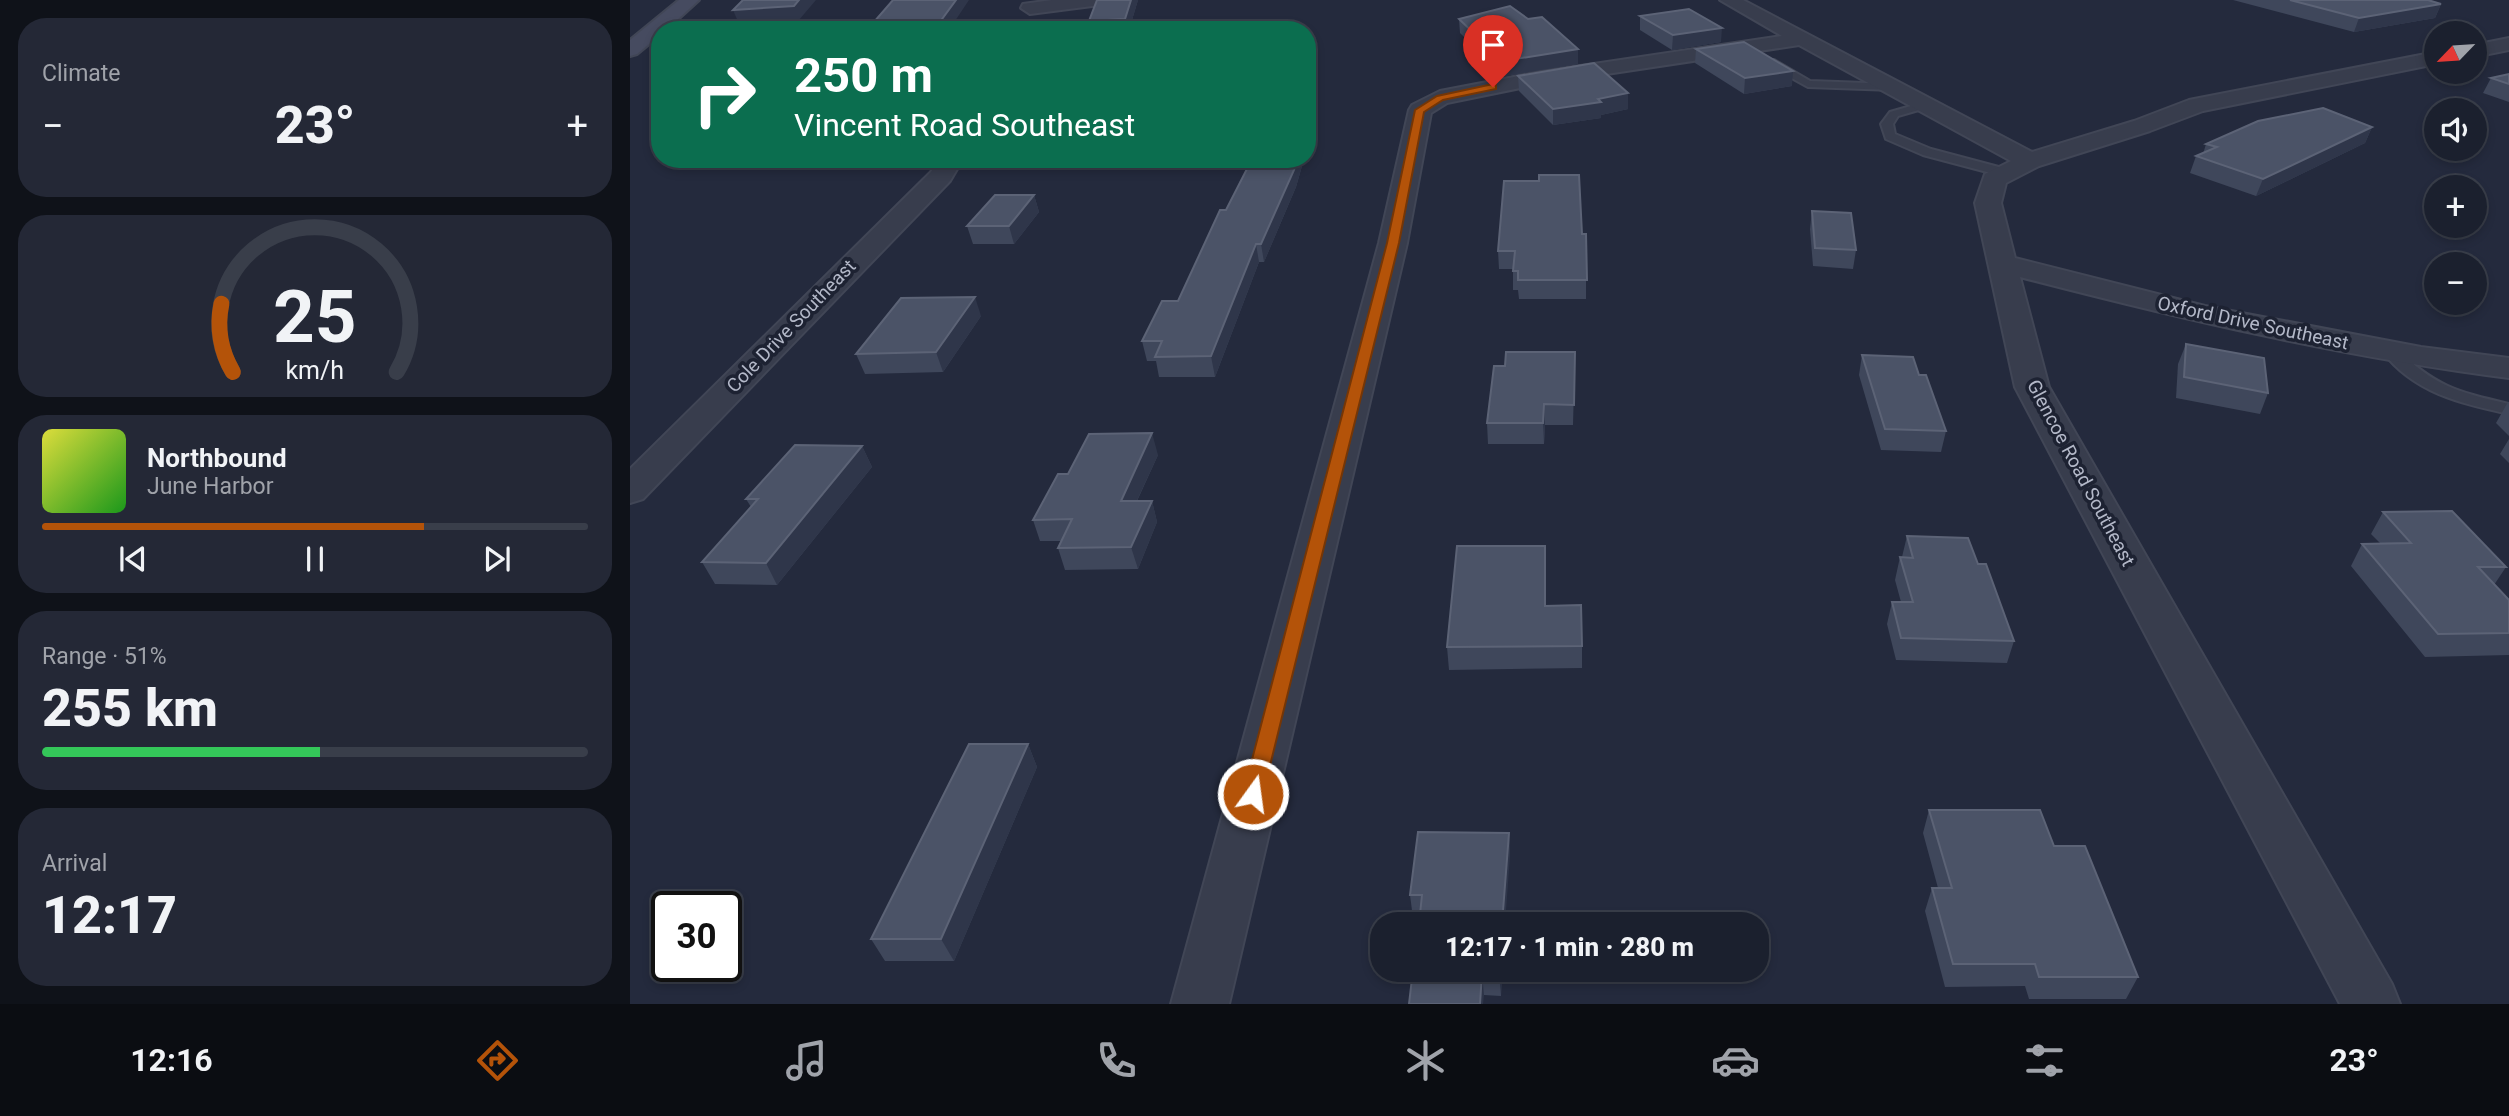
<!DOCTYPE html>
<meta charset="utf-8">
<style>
body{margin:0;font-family:Roboto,sans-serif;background:#242836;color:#f1f3f6;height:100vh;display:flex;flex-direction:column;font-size:26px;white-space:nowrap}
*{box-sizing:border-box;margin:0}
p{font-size:23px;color:#a0a3aa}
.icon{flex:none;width:38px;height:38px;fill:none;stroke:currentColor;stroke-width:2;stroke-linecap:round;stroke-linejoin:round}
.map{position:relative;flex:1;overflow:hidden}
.panel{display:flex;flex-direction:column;gap:18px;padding:18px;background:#0f1219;width:630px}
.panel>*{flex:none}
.guide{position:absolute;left:21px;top:21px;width:665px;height:147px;border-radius:28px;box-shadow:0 4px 10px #0003,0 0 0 2px #393e4a;background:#0b6e4f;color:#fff;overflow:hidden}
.needle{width:46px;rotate:245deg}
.tools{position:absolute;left:1794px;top:21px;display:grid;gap:14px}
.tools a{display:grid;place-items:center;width:63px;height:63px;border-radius:50%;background:#1b202e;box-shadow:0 4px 10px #0003,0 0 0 2px #393e4a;font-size:35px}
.speed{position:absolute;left:21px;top:891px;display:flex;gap:14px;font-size:35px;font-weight:700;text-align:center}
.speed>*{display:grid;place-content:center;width:91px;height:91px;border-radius:50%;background:#1b202e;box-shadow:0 4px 10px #0003,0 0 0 2px #393e4a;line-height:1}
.speed .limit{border:4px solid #111;border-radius:10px;background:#fff;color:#111}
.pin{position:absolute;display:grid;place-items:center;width:60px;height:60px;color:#fff;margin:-72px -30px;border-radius:50% 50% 50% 0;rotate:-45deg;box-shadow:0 0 7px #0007}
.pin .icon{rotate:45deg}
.me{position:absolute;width:77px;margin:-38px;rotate:14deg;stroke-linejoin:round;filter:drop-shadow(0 0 5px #0008)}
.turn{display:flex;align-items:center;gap:24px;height:147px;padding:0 28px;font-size:32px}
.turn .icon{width:91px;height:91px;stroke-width:2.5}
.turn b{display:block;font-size:49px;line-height:60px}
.big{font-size:52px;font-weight:800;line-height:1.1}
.panel .widget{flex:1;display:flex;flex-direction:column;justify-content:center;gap:10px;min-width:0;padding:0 24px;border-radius:28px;background:#242836}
.panel .dial{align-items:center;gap:0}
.dial svg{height:182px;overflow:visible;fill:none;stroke:#393e4a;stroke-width:7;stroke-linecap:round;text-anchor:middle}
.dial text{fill:#f1f3f6;stroke:none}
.song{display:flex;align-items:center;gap:21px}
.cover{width:84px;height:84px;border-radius:10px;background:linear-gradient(135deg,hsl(60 70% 55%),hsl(120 70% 35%))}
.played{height:7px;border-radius:4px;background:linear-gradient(90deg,#b45309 70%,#393e4a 70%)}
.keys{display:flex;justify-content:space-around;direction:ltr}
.heat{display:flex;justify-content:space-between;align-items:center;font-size:38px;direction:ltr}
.charge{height:10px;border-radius:5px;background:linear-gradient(90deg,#34c759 51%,#393e4a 0)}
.trip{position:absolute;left:740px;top:912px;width:399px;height:70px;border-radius:28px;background:#1b202e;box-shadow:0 4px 10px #0003,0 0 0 2px #393e4a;font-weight:800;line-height:70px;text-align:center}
.dock{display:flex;height:112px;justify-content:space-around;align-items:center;background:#0b0d12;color:#a0a3aa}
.dock .icon{width:49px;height:49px}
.dock .selected{color:#b45309}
.dock b{font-size:32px;color:#f1f3f6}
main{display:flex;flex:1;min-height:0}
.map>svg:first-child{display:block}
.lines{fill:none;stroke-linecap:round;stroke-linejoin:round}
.lane-casing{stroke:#414656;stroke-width:4}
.street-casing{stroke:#414656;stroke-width:4}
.secondary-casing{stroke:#414656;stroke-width:4}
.lane{fill:#383d4d;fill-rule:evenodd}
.street{fill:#383d4d;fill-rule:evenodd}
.secondary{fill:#464b60;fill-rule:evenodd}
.wall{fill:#3f475b}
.shaded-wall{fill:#2f364a}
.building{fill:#4b5367;stroke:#5c6376;stroke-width:2}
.route{fill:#b45309;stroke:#753606;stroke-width:2}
.labels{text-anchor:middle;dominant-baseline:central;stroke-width:7;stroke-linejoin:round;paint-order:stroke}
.street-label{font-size:19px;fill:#b3b8c8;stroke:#1d2232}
</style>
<main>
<section class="panel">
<div class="widget"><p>Climate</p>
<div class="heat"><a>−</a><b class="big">23°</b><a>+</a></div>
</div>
<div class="widget dial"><svg viewBox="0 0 100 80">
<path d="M14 69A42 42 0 1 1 86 69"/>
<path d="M14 69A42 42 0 0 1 9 39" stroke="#b45309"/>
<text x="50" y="56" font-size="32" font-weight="700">25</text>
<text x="50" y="72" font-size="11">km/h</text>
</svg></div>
<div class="widget">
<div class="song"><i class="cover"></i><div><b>Northbound</b><p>June Harbor</p></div></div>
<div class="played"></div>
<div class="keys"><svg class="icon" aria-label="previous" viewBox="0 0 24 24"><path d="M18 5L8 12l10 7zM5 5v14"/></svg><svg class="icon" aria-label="pause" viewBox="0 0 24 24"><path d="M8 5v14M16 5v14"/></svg><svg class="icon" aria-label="next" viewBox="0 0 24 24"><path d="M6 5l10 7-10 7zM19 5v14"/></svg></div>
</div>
<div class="widget"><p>Range · 51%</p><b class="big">255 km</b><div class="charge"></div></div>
<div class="widget"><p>Arrival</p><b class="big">12:17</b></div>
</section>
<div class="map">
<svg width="1879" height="1004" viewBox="0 0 1879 1004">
<rect width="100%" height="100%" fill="#242a3d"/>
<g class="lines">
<defs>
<g id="lane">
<path d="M1136 60H1144L1180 81 1263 84 1268 87 1263 90 1178 87 1136 64Z"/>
<path d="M1295 102 1299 103V107L1268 116 1263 124 1265 134 1301 149 1380 170V176L1376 177 1293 155 1256 139 1251 124 1260 112Z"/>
<path d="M1760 346 1766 348C1804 386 1827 392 1879 404V414C1830 403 1784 393 1752 351Z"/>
</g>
<g id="street">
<path d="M422 0H479L470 5 400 14 391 8 393 4Z"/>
<path d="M1090 0H1113L1402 152 1504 121 1559 100 1806 52V64L1573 111 1520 131 1409 166 1376 183 1371 203 1385 258 1575 306 1791 347 1879 358V378C1713 357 1552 319 1390 277L1419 387 1762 984 1770 1004H1710L1385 387 1345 203 1355 174 1381 161 1169 45 910 84 817 103 801 113 777 243 599 1004H541L749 243 779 110 782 105 810 91 910 72 1152 36Z"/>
<path d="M1879 38V50L1844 57V45Z"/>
<path d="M309 159H333L320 181 13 499 0 503V469L301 172Z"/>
</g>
<path id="secondary" d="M49 0H69L36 30H30V35L7 54 0 56V40Z"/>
</defs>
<use href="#lane" class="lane-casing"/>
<use href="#street" class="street-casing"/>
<use href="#secondary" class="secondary-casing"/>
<use href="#lane" class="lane"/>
<use href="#street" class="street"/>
<use href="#secondary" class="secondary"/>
</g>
<g class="wall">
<path d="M508 0 499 30H461L459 21Z"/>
<path d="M1603 0H1798L1811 4 1805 18 1724 32Z"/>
<path d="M1010 16 1091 42 1042 50 1010 30Z"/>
<path d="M829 19 948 64 874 76 830 33Z"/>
<path d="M1066 49 1162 86 1114 94 1065 63Z"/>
<path d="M1879 74V102L1853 93 1861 78Z"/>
<path d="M888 76 998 109 971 115V118L923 125 889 91Z"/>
<path d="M1742 127 1735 143 1626 196 1560 173 1566 156 1573 154 1576 144Z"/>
<path d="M622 159H674L666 187 634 262H629L585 377H529L526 361H517L512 341 548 301Z"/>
<path d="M404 195 409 212 384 244H343L337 226Z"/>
<path d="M1182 211 1226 250 1223 269 1183 266 1180 229Z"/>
<path d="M952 234H956V299H889L888 290H883V269H869L868 251Z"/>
<path d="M351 316 313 372 235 374 226 354Z"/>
<path d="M1556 344 1638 393 1630 414 1546 398 1548 364Z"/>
<path d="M945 352 943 425H915L914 444H858L857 423 875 366Z"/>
<path d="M1232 355 1289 375 1316 431 1311 452 1251 450 1229 375Z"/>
<path d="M1878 402H1879V436L1866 423Z"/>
<path d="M1879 439V463L1870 454Z"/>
<path d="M232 446 242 467 147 585 85 584 72 562 121 507 116 499Z"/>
<path d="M528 455 507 501H522L527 522 508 569 435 570 428 548 431 541H410L403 520 438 474Z"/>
<path d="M1753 512 1876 567 1864 585 1879 600V655L1795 657 1721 566 1732 544 1750 543 1741 534Z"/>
<path d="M1277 536 1348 564 1384 641 1377 663 1266 660 1257 624 1262 602H1271L1265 580 1270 557H1272Z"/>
<path d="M915 606 952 646V668L819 670 817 647Z"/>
<path d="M398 744 407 767 324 961H255L241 939Z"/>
<path d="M1299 810 1424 846 1508 977 1496 999H1399L1395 986 1315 987 1295 911 1302 888H1308L1293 833Z"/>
<path d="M879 833 880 856 789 918H783L780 895Z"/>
<path d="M783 970H872L871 996 854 995Z"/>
</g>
<g class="shaded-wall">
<path d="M169 0H186L169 20 109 24 103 10Z"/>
<path d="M326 0H339L319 30H304Z"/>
<path d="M501 0H508L499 30H497L495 19Z"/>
<path d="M1811 4 1805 18 1724 32 1729 18Z"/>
<path d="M1092 28 1091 42 1042 50 1043 35Z"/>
<path d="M948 49V64L874 76 873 61Z"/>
<path d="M1163 71 1162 86 1114 94 1115 78Z"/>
<path d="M998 93V109L971 115V118L923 125V109Z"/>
<path d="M682 106 684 122 677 148V124Z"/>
<path d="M1742 127 1735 143 1626 196 1633 179Z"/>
<path d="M667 159H674L666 187 634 262 631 244Z"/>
<path d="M404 195 409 212 384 244 379 226Z"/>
<path d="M626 244 629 262 585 377 581 356Z"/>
<path d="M345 297 351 316 313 372 306 352Z"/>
<path d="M914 404 915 425 914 444 913 423Z"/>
<path d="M522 433 528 455 497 522 491 501Z"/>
<path d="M232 446 242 467 147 585 136 563Z"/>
<path d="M522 501 527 522 508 569 501 547Z"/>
<path d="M398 744 407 767 324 961 311 939Z"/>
<path d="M879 833 880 856 875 924H872Z"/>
<path d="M869 970H872L871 996 869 973Z"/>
<path d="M852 973 854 995 853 1004H850Z"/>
</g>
<g class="building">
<path d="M113 0H169L164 6 103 10Z"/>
<path d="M263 0H326L304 30H237Z"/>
<path d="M467 0H501L495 19 459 21Z"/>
<path d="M1660 0H1798L1811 4 1729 18Z"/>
<path d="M880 6 898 19 912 17 948 49 873 61 829 19Z"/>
<path d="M1059 9 1092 28 1043 35 1010 16Z"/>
<path d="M1114 42 1163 71 1115 78 1066 49Z"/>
<path d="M964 63 998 93 968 99 971 102 923 109 888 76Z"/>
<path d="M1879 74V84L1861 78Z"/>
<path d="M682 106 677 124V107Z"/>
<path d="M1693 108 1742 127 1633 179 1566 156 1587 147 1576 144 1628 121Z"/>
<path d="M622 159H667L664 170 631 244H626L581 356 525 357 532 341H512L532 301H548L590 210H596Z"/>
<path d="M909 175H949L952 234H956L957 280H888V271H883L885 251H868L874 181H909Z"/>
<path d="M365 195H404L379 226H337Z"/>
<path d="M1182 211 1221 213 1226 250 1185 248Z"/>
<path d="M345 297 306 352 226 354 271 298Z"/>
<path d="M1556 344 1634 358 1638 393 1554 377Z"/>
<path d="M876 352H945L944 405 914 404 913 423H857L864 366H875Z"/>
<path d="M1232 355 1283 357 1289 375H1296L1316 431 1255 429Z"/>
<path d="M522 433 491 501H522L501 547 428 548 442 519 403 520 428 474H438L459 434Z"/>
<path d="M165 445 232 446 136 563 72 562 128 499H116Z"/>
<path d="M1822 511 1876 567H1848L1879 600V633L1808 634 1732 544 1781 543 1753 512Z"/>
<path d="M1277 536 1338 538 1348 564H1356L1384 641 1271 638 1262 602H1283L1270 557 1283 558Z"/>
<path d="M827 546H915V606L951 605 952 646 817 647Z"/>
<path d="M339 744H398L311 939H241Z"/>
<path d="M1299 810H1410L1424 846H1455L1508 977H1409L1405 964H1323L1302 888H1322Z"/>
<path d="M788 832 879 833 872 924H789L792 895H780Z"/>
<path d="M783 970H869V973H852L850 1004H779Z"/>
</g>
<path class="route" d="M863 84 866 85V89L813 100 794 112 769 243 633 794 630 800 623 803 616 800 613 794 757 243 785 110 807 96Z"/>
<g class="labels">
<g class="street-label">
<text transform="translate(1623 323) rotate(12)">Oxford Drive Southeast</text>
<text transform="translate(161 326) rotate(-46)">Cole Drive Southeast</text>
<text transform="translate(1451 473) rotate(62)">Glencoe Road Southeast</text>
</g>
</g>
</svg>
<div class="tools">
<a><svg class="needle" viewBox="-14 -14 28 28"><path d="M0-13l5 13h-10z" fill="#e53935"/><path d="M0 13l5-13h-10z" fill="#a0a3aa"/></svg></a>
<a><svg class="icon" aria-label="sound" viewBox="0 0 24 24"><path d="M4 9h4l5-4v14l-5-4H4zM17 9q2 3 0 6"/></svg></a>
<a>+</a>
<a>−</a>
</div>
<div class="speed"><div class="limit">30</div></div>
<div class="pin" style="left:863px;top:87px;background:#d93025"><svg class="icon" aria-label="arrive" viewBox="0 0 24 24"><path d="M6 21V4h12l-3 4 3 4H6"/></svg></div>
<svg class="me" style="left:623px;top:794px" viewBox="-20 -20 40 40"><circle r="17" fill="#b45309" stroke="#fff" stroke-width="3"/><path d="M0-11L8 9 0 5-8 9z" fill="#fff"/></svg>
<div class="trip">12:17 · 1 min · 280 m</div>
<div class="guide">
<div class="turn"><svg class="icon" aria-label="right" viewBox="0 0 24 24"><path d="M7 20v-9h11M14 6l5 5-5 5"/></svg><div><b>250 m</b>Vincent Road Southeast</div></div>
</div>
</div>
</main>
<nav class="dock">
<b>12:16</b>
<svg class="icon selected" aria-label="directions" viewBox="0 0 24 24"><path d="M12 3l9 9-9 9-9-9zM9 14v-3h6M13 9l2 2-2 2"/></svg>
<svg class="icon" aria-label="music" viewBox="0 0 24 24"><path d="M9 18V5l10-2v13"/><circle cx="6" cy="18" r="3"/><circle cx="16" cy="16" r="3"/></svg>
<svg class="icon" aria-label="phone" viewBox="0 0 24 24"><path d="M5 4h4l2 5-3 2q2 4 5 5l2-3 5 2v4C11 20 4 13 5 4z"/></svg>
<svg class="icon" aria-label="climate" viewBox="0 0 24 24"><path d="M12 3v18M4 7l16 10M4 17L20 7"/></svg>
<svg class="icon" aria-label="car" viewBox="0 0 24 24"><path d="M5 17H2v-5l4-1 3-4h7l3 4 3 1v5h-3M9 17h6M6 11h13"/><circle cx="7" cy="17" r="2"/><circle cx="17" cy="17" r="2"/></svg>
<svg class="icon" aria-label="filters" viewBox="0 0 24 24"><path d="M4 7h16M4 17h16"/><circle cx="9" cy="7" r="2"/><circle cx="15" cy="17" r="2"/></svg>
<b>23°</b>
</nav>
